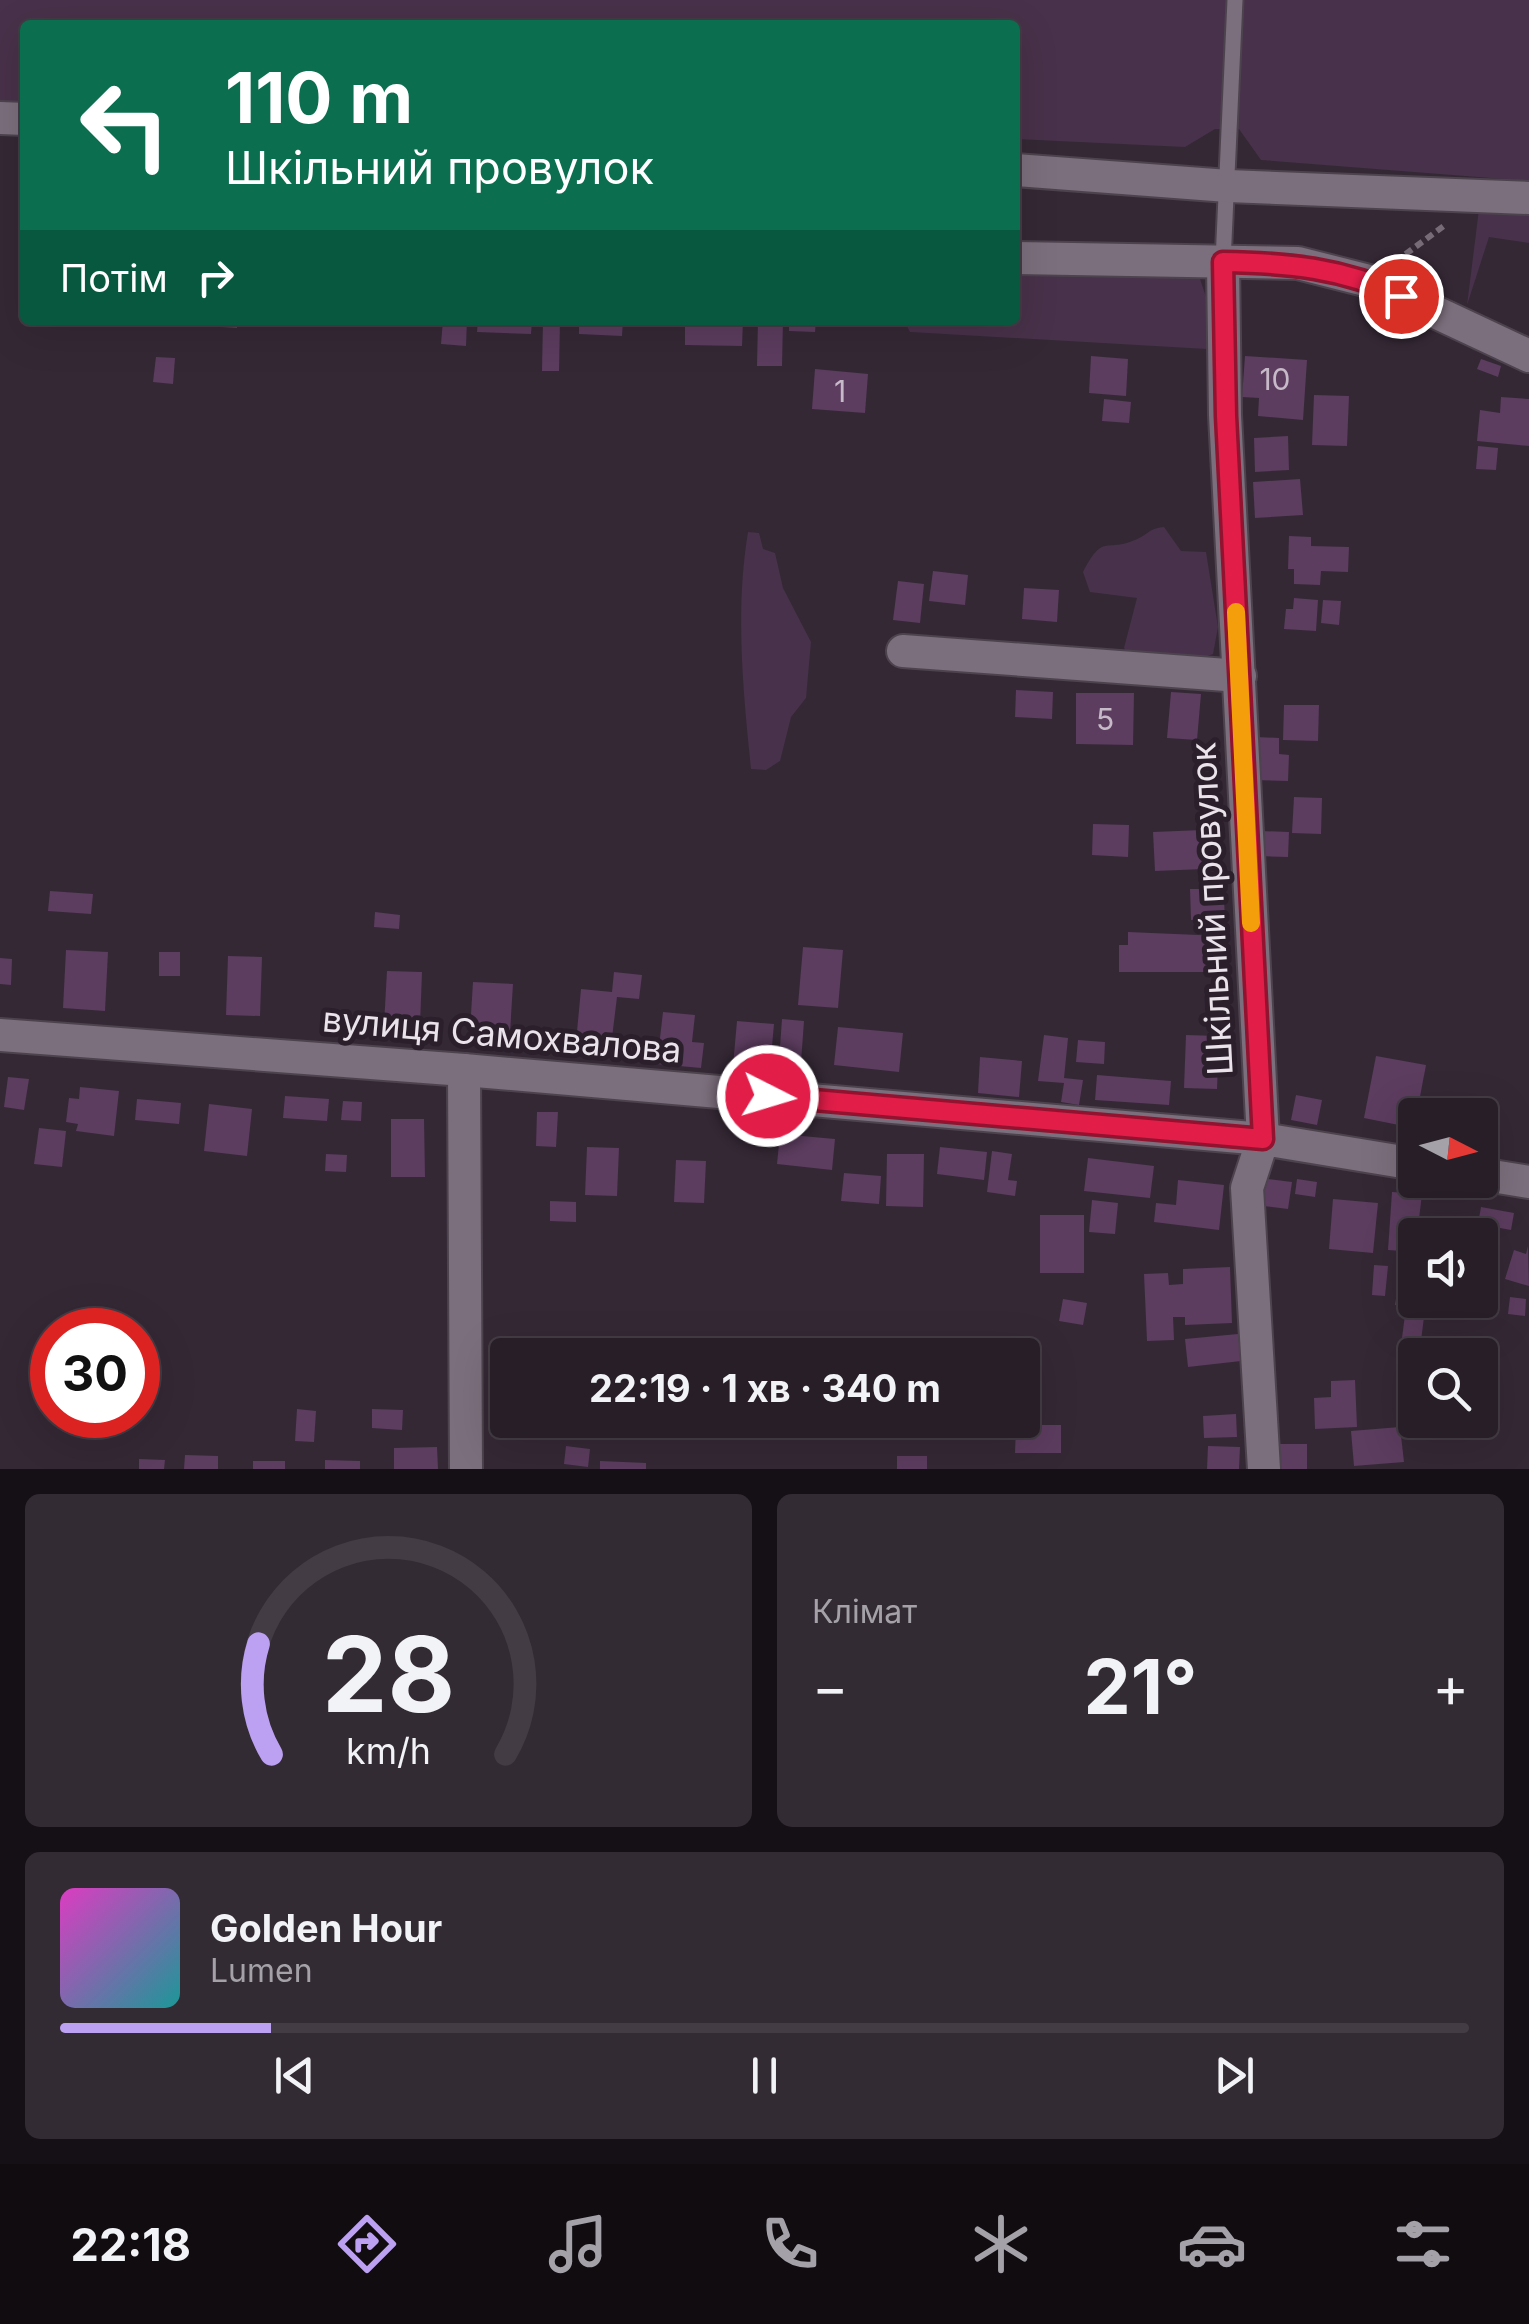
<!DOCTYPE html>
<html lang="uk">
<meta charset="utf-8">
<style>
body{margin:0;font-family:Inter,sans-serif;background:#332b34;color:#f1f3f6;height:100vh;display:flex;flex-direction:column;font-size:38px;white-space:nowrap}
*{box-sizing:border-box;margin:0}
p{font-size:32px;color:#a4a2a8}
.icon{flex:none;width:55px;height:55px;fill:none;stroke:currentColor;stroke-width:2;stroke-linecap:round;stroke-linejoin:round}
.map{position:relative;height:1469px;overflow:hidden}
.drawer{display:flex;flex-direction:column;gap:25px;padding:25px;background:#151016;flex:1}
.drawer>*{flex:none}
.banner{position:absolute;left:20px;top:20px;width:1000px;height:305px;border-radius:10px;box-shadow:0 10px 40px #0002,0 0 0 2px #433c45;background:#0b6e4f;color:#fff;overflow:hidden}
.needle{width:65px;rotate:96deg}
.buttons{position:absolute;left:1398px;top:1098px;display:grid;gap:20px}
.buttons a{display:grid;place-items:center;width:100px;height:100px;border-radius:10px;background:#271e28;box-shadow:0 10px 40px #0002,0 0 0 2px #433c45;font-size:50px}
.speed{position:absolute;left:30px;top:1308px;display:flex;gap:20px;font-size:50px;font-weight:700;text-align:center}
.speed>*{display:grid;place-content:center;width:130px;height:130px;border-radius:50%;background:#271e28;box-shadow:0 10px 40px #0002,0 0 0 2px #433c45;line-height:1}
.speed .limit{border:15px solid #d22;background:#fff;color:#111}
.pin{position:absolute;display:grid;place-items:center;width:85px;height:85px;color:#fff;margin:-42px;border:5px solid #fff;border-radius:50%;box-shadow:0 2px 10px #0007}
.me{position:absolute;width:110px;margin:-55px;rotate:95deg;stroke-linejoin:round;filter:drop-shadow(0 0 8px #0008)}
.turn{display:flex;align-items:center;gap:35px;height:210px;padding:0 40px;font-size:45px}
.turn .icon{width:130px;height:130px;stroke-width:2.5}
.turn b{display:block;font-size:70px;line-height:85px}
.then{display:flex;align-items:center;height:95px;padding:0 40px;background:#0003;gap:20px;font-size:38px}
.big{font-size:75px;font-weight:700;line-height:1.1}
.drawer .tile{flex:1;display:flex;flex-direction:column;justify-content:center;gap:15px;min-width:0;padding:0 35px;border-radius:15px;background:#332b34}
.drawer .dial{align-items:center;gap:0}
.dial svg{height:260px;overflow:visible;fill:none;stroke:#433c45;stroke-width:7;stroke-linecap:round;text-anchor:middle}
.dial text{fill:#f1f3f6;stroke:none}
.song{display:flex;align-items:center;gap:30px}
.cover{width:120px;height:120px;border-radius:15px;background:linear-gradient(135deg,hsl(310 70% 55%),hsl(180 70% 35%))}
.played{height:10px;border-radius:5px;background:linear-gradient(90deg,#bca0f2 15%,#433c45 15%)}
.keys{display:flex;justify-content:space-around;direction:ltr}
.heat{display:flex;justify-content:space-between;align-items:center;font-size:55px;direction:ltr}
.drawer .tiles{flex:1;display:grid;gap:25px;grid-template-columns:1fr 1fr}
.tile:last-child{grid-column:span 2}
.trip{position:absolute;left:490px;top:1338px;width:550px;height:100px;border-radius:10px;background:#271e28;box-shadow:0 10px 40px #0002,0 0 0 2px #433c45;font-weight:700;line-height:100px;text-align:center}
.dock{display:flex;height:160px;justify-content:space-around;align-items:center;background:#100c10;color:#a4a2a8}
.dock .icon{width:70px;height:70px}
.dock .current{color:#bca0f2}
.dock b{font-size:45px;color:#f1f3f6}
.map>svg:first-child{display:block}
.green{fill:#48314a}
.building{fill:#5c3c5f}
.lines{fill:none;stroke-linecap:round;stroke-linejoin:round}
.lane-casing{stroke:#4d434e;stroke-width:19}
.street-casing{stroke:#4d434e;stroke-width:36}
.path{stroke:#766b77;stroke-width:6;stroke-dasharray:8 5;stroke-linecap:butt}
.lane{stroke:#7c6f7d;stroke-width:15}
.street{stroke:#7c6f7d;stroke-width:32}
.route-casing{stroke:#92132f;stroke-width:25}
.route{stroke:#e11d48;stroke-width:18}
.slow{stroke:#f59e0b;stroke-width:18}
.labels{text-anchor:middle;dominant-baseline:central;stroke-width:10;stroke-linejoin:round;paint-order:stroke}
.number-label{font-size:30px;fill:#c6b9c8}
.street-label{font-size:35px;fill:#eae3eb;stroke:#2a1f2b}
</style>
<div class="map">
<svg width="1529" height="1469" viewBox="0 0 1529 1469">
<rect width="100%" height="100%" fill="#342835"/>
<g class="green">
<path d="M0 0H1529V181L1261 160 1239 129H1215L1185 147 1015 139V25H25V108L0 107Z"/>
<path d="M1529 208V243L1489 237 1467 305 1479 209Z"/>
<path d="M1176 268 1200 279 1206 297 1207 349 910 332 904 320H1015V271Z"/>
<path d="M1164 527 1181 551 1206 552 1218 627 1213 654 1196 660 1133 658 1124 648 1137 598 1090 592 1083 572C1104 532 1105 553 1135 540 1148 535 1149 528 1164 527Z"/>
<path d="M748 532 759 533 763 549 775 553 783 588 811 642 806 698 791 717 780 761 766 770 751 769C743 690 735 611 748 532Z"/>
</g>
<g class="building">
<path d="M177 320H237V328L176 324Z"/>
<path d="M443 320H467L466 346 441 344Z"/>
<path d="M478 320H532L531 334 477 332Z"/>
<path d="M543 320H560L559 371H542Z"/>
<path d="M579 320H623L622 336 579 334Z"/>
<path d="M685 320H743L742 346 685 345Z"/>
<path d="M758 320H783L782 366H757Z"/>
<path d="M789 320H816L815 332 789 331Z"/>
<path d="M1091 356 1128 359 1126 396 1089 393Z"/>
<path d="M1245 356 1307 360 1303 420 1258 416 1259 398 1242 397Z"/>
<path d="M156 357 175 358 173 384 153 382Z"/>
<path d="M1481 359 1501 366 1498 377 1477 369Z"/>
<path d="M815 369 868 374 865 413 812 409Z"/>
<path d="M1314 395 1349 396 1347 446 1312 445Z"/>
<path d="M1501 397 1529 399V446L1477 441 1480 410 1500 413Z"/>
<path d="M1104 399 1131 402 1129 423 1102 421Z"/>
<path d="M1288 436 1289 470 1255 472 1254 438Z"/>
<path d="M1478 446 1498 448 1496 470 1476 469Z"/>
<path d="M1300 479 1303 515 1255 518 1253 482Z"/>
<path d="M1289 536 1311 537V546L1349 547 1348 572 1321 571 1320 585 1294 584V569H1288Z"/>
<path d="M933 571 968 575 965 605 929 601Z"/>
<path d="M898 581 924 584 920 623 893 620Z"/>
<path d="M1024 588 1059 590 1057 622 1022 619Z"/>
<path d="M1294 598 1318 600 1316 631 1284 629 1286 609H1293Z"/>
<path d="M1323 600 1341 601 1339 625 1321 623Z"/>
<path d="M1016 690 1053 692 1052 719 1015 717Z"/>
<path d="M1171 692 1201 694 1197 740 1167 738Z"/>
<path d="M1076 693H1134L1133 745 1076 744Z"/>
<path d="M1284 705H1319L1318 741 1283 740Z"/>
<path d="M1256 737 1279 738V754L1289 755 1288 781 1254 780Z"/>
<path d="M1294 797 1322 798 1321 834 1292 833Z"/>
<path d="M1093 824 1129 825 1128 857 1092 855Z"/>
<path d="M1202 830 1204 869 1155 871 1153 832Z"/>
<path d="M1260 831 1289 832 1288 857 1259 856Z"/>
<path d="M1190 889H1209V900H1224L1225 919 1191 920Z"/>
<path d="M50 891 93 894 91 914 48 911Z"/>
<path d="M375 912 400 915 399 929 374 927Z"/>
<path d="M1128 932 1222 936V972H1119V945H1128Z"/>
<path d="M803 947 843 950 838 1008 798 1005Z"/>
<path d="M66 950 108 952 105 1011 63 1008Z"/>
<rect x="159" y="952" width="21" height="24"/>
<path d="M228 956 262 957 260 1016 226 1015Z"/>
<path d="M0 958 12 959 11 985 0 984Z"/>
<path d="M387 971 422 972 420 1026 384 1025Z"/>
<path d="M614 972 642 975 639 999 617 997 611 1046 576 1042 581 989 612 992Z"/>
<path d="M473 982 513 984 510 1033 470 1030Z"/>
<path d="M663 1012 695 1015 692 1042 704 1043 701 1068 657 1064Z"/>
<path d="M782 1019 804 1021 800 1076 778 1075Z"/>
<path d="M737 1021 774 1024 770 1069 733 1066Z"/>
<path d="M838 1027 903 1033 899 1072 834 1065Z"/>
<path d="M1044 1035 1068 1038 1064 1078 1083 1080 1079 1105 1061 1102 1064 1083 1038 1081Z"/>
<path d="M1186 1035 1219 1036 1217 1089 1184 1088Z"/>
<path d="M1078 1040 1105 1042 1104 1064 1076 1062Z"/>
<path d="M1376 1056 1426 1065 1414 1128 1364 1118Z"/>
<path d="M980 1057 1022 1061 1019 1097 978 1093Z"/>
<path d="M1097 1075 1171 1081 1169 1105 1095 1100Z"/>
<path d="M8 1077 29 1079 24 1110 4 1107Z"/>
<path d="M80 1087 119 1091 114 1136 76 1131 78 1124 66 1122 69 1098 79 1099Z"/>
<path d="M1296 1095 1322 1100 1317 1125 1291 1120Z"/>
<path d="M285 1096 329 1099 327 1121 283 1118Z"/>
<path d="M137 1099 181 1103 179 1124 135 1120Z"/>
<path d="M343 1101 362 1102 361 1121 341 1120Z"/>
<path d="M209 1104 252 1109 247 1156 204 1151Z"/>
<path d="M537 1112H558L556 1147 536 1146Z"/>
<path d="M391 1119H424L425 1177H391Z"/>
<path d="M39 1128 66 1131 62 1167 34 1164Z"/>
<path d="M780 1134 835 1139 832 1170 777 1164Z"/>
<path d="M587 1147 619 1148 617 1196 585 1195Z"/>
<path d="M940 1147 987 1152 984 1180 937 1174Z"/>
<path d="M992 1151 1012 1154 1008 1180 1017 1181 1015 1196 987 1192Z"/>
<path d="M326 1154 347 1155 346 1172 325 1171Z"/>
<path d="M887 1154H924L923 1207 886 1206Z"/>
<path d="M1088 1158 1154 1166 1150 1198 1084 1191Z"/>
<path d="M676 1160 706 1161 704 1203 674 1202Z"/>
<path d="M844 1173 881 1176 879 1204 841 1201Z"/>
<path d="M1259 1178 1292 1182 1288 1209 1255 1205Z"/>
<path d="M1297 1179 1317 1182 1315 1197 1295 1194Z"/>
<path d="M1178 1180 1224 1185 1219 1230 1154 1222 1156 1203 1176 1205Z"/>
<path d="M1392 1192 1422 1194 1415 1252 1388 1250Z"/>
<path d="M1333 1199 1378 1203 1373 1253 1329 1249Z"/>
<path d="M1092 1200 1118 1203 1115 1234 1089 1232Z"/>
<path d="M550 1201 576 1202V1222L550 1221Z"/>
<path d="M1481 1207 1514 1213 1511 1230 1478 1224Z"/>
<rect x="1040" y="1215" width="44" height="58"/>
<path d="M1439 1217 1470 1223 1468 1235H1436Z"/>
<path d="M1528 1246 1529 1286 1505 1279 1514 1250 1526 1254Z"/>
<path d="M1480 1262 1498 1265 1495 1292 1480 1290Z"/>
<path d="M1374 1265 1388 1266 1385 1296 1372 1295Z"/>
<path d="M1230 1267 1232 1323 1185 1325V1317H1173L1174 1340 1147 1341 1144 1274 1168 1273 1169 1285 1183 1284V1269Z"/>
<path d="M1398 1286 1415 1288 1416 1307 1395 1305Z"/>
<path d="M1510 1297 1526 1299 1525 1316 1508 1314Z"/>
<path d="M1063 1299 1087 1303 1083 1325 1059 1321Z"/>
<path d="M1428 1300H1452L1451 1313 1427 1311Z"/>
<path d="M1405 1315 1424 1317 1421 1341 1402 1338Z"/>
<path d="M1238 1334 1241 1361 1188 1367 1185 1339Z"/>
<path d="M1355 1380 1357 1427 1315 1429 1314 1398 1331 1397V1381Z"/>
<path d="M297 1409 316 1411 314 1442 295 1441Z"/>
<path d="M372 1409 403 1410 402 1430 372 1428Z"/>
<path d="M1236 1414 1237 1437 1204 1438 1203 1416Z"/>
<path d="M1016 1425H1061V1453H1015Z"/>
<path d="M1400 1427 1404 1462 1354 1466 1351 1431Z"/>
<rect x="1277" y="1444" width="30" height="25"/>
<path d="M566 1446 590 1449 588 1467 564 1464Z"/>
<path d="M1208 1446 1240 1447 1239 1469H1207Z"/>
<path d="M437 1447 438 1469H394V1448Z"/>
<path d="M185 1455 218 1456V1469H184Z"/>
<rect x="897" y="1456" width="30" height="13"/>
<path d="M139 1459 165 1460 164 1469H139Z"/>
<path d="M325 1460 360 1461V1469H325Z"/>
<rect x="253" y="1461" width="32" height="8"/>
<path d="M600 1461 646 1463V1469H600Z"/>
</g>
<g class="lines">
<defs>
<path id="lane" d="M1223 262 1235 0"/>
<g id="street">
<path d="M0 118 25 119"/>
<path d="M1015 170 1228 186 1529 198"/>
<path d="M1015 258 1298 263 1369 281 1529 356"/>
<path d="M1223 262 1225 415 1263 1139 1247 1188 1264 1469"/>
<path d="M903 651 1240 676"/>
<path d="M0 1035 464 1070 1263 1139 1415 1164"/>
<path d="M464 1070 466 1469"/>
<path d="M1480 1174 1529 1182"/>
</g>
</defs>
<use href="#lane" class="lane-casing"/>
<use href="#street" class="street-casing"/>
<path class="path" d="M1395 262 1445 225"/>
<use href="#lane" class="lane"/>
<use href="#street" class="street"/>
</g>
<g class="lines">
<defs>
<path id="route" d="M768 1096 1263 1139 1226 416 1223 262C1287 263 1343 268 1401 296"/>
</defs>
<use href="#route" class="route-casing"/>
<use href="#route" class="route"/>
<path class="slow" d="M1236 612 1251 923"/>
</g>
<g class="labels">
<g class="number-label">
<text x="1275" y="379">10</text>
<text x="840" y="391">1</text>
<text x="1105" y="719">5</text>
</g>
<g class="street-label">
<text transform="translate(1211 909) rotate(-93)">Шкільний провулок</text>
<text transform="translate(502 1034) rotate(5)">вулиця Самохвалова</text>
</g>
</g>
</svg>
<div class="buttons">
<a><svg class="needle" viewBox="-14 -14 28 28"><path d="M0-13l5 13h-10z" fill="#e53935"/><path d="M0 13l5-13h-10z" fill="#a4a2a8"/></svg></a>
<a><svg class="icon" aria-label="sound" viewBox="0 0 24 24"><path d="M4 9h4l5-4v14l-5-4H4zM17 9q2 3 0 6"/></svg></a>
<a><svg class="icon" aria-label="search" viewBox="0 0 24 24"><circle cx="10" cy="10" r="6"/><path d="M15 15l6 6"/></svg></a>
</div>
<div class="speed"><div class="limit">30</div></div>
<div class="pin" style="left:1401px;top:296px;background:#d93025"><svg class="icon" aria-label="arrive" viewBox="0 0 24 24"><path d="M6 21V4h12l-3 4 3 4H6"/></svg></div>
<svg class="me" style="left:768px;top:1096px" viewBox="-20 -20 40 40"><circle r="17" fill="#e11d48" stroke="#fff" stroke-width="3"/><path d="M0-11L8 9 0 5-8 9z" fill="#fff"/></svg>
<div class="trip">22:19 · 1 хв · 340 m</div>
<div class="banner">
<div class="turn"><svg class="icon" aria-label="left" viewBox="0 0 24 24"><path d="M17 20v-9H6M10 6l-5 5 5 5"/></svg><div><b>110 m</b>Шкільний провулок</div></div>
<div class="then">Потім<svg class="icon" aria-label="right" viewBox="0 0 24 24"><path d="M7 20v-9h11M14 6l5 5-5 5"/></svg></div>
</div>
</div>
<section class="drawer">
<div class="tiles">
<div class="tile dial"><svg viewBox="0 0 100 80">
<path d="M14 69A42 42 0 1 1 86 69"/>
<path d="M14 69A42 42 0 0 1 10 35" stroke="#bca0f2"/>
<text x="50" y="56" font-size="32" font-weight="700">28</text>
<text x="50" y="72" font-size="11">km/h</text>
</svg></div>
<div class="tile"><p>Клімат</p>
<div class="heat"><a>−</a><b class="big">21°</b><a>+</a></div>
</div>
<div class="tile">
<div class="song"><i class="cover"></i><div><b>Golden Hour</b><p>Lumen</p></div></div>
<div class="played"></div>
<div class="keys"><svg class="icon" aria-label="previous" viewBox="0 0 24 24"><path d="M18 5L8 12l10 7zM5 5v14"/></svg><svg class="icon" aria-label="pause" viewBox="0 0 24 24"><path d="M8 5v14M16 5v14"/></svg><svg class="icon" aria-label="next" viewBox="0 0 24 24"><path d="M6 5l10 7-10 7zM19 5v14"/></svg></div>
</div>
</div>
</section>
<nav class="dock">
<b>22:18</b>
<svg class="icon current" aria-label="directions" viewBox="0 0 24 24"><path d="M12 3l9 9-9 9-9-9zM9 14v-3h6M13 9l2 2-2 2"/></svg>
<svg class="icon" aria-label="music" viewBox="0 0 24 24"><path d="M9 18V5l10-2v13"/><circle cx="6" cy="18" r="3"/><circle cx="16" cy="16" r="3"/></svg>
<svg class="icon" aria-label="phone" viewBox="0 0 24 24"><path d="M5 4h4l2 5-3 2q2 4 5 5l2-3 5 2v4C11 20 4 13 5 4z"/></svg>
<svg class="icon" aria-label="climate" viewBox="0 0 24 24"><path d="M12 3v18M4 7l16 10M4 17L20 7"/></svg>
<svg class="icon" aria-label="car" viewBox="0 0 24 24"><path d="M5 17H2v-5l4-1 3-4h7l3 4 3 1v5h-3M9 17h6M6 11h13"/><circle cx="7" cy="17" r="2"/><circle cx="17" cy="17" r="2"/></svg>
<svg class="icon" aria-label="filters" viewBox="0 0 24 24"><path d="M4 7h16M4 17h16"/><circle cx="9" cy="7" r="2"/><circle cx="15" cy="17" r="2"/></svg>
</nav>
